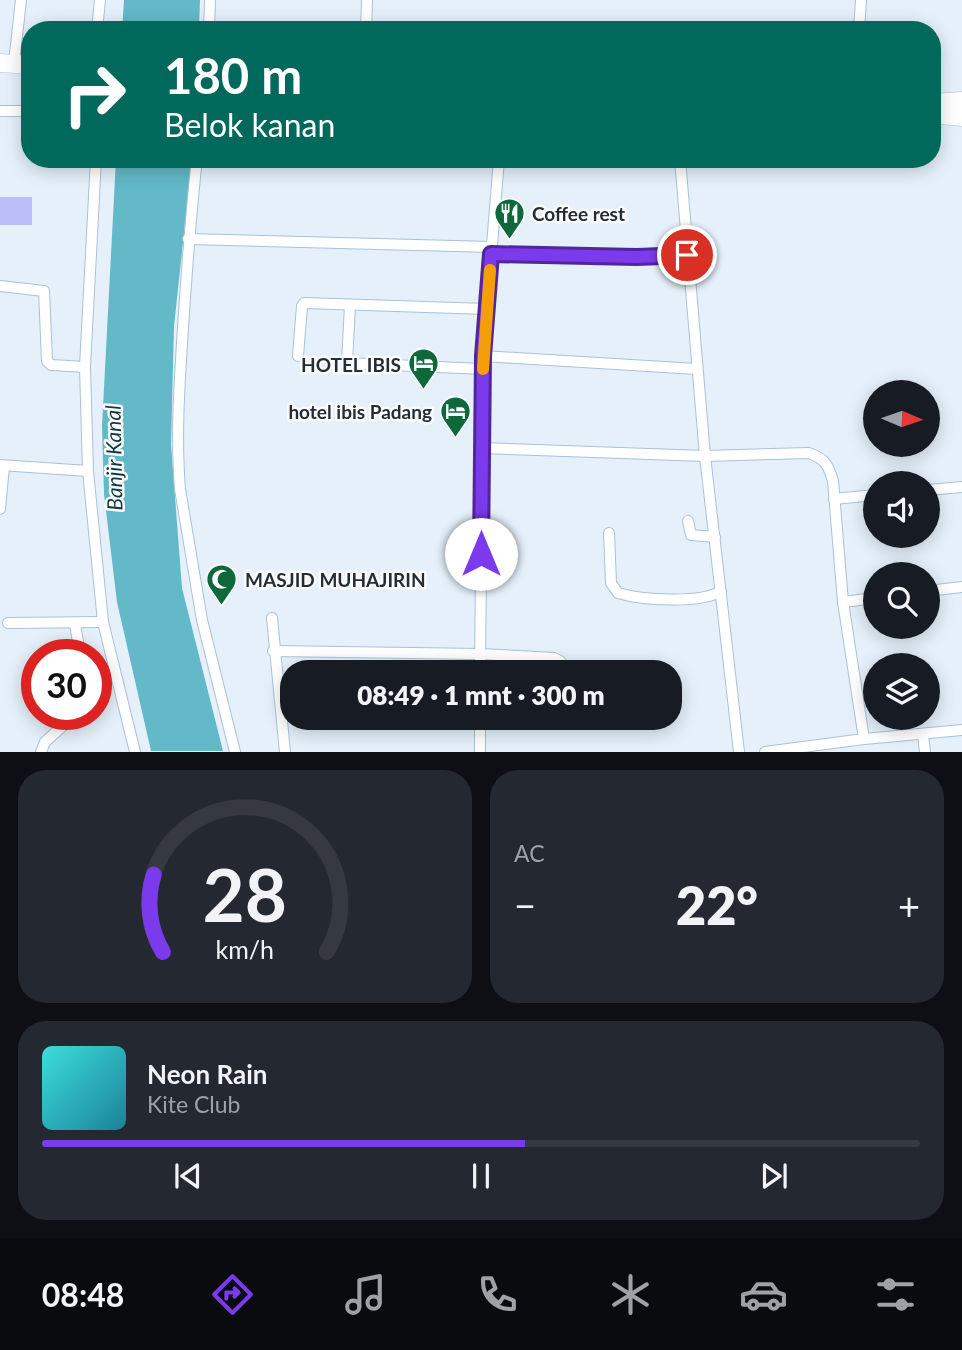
<!DOCTYPE html>
<html lang="id">
<meta charset="utf-8">
<style>
body{margin:0;font-family:Lato,sans-serif;background:#242831;color:#f1f3f6;height:100vh;display:flex;flex-direction:column;font-size:26px;white-space:nowrap}
*{box-sizing:border-box;margin:0}
p{font-size:23px;color:#9ea1a6}
.icon{flex:none;width:38px;height:38px;fill:none;stroke:currentColor;stroke-width:2;stroke-linecap:round;stroke-linejoin:round}
.map{position:relative;height:752px;overflow:hidden}
.panel{display:flex;flex-direction:column;gap:18px;padding:18px;background:#0d0f14;flex:1}
.panel>*{flex:none}
.top-card{position:absolute;left:21px;top:21px;width:920px;height:147px;border-radius:28px;box-shadow:0 4px 18px #0003;background:#00695c;color:#fff;overflow:hidden}
.needle{width:46px;rotate:92deg}
.tools{position:absolute;left:863px;top:380px;display:grid;gap:14px}
.tools a{display:grid;place-items:center;width:77px;height:77px;border-radius:50%;background:#171b24;box-shadow:0 4px 18px #0003;font-size:35px}
.speed{position:absolute;left:21px;top:639px;display:flex;gap:14px;font-size:35px;font-weight:700;text-align:center}
.speed>*{display:grid;place-content:center;width:91px;height:91px;border-radius:50%;background:#171b24;box-shadow:0 4px 18px #0003;line-height:1}
.speed .limit{border:10px solid #d22;background:#fff;color:#111}
.pin{position:absolute;display:grid;place-items:center;width:60px;height:60px;color:#fff;margin:-30px;border:4px solid #fff;border-radius:50%;box-shadow:0 2px 7px #0007}
.me{position:absolute;width:77px;margin:-38px;rotate:0deg;stroke-linejoin:round;filter:drop-shadow(0 0 5px #0008)}
.turn{display:flex;align-items:center;gap:24px;height:147px;padding:0 28px;font-size:32px}
.turn .icon{width:91px;height:91px;stroke-width:2.5}
.turn b{display:block;font-size:49px;line-height:60px}
.big{font-size:52px;font-weight:800;line-height:1.1}
.panel .tile{flex:1;display:flex;flex-direction:column;justify-content:center;gap:10px;min-width:0;padding:0 24px;border-radius:28px;background:#242831}
.panel .dial{align-items:center;gap:0}
.dial svg{height:182px;overflow:visible;fill:none;stroke:#363941;stroke-width:7;stroke-linecap:round;text-anchor:middle}
.dial text{fill:#f1f3f6;stroke:none}
.song{display:flex;align-items:center;gap:21px}
.cover{width:84px;height:84px;border-radius:10px;background:linear-gradient(135deg,hsl(180 70% 55%),hsl(190 70% 35%))}
.played{height:7px;border-radius:4px;background:linear-gradient(90deg,#7c3aed 55%,#363941 55%)}
.keys{display:flex;justify-content:space-around;direction:ltr}
.heat{display:flex;justify-content:space-between;align-items:center;font-size:38px;direction:ltr}
.panel .tiles{flex:1;display:grid;gap:18px;grid-template-columns:1fr 1fr}
.tile:last-child{grid-column:span 2}
.trip{position:absolute;left:280px;top:660px;width:402px;height:70px;border-radius:28px;background:#171b24;box-shadow:0 4px 18px #0003;font-weight:800;line-height:70px;text-align:center}
.tabs{display:flex;height:112px;justify-content:space-around;align-items:center;background:#090b0e;color:#9ea1a6}
.tabs .icon{width:49px;height:49px}
.tabs .current{color:#7c3aed}
.tabs b{font-size:32px;color:#f1f3f6}
.map>svg:first-child{display:block}
.green{fill:#bbbdf8}
.water{fill:#63b9c7}
.lines{fill:none;stroke-linecap:round;stroke-linejoin:round}
.street-casing{stroke:#a8c2da;stroke-width:12}
.primary-casing{stroke:#a8c2da;stroke-width:19}
.street{stroke:#fff;stroke-width:10}
.primary{stroke:#fff;stroke-width:18}
.route-casing{stroke:#51269a;stroke-width:18}
.route{stroke:#7c3aed;stroke-width:12}
.slow{stroke:#f59e0b;stroke-width:12}
.labels{text-anchor:middle;dominant-baseline:central;stroke-width:5;stroke-linejoin:round;paint-order:stroke}
.poi-label{font-size:19px;font-weight:bold;fill:#232d37;stroke:#fbfbfb;text-anchor:start}
.water-label{font-size:21px;font-style:italic;fill:#0e383e;stroke:#fbfbfb}
</style>
<div class="map">
<svg width="962" height="752" viewBox="0 0 962 752">
<rect width="100%" height="100%" fill="#e5f0fa"/>
<rect class="green" x="0" y="197" width="32" height="28"/>
<g class="water">
<path d="M124 0H200L199 30H122Z"/>
<path d="M116 159H192L174 326 171 445 182 588 223 751H151L117 602 104 494 102 426Z"/>
</g>
<g class="lines">
<defs>
<g id="street">
<path d="M97 30 100 0"/>
<path d="M209 30 210 0"/>
<path d="M366 30 367 0"/>
<path d="M859 30 861 0"/>
<path d="M14 63 21 0"/>
<path d="M0 111H30"/>
<path d="M96 159 85 367 88 471 103 622 135 752"/>
<path d="M197 159C190 220 186 281 182 343 179 391 176 440 180 489L202 620 235 752"/>
<path d="M680 159 705 456 739 752"/>
<path d="M188 239 492 247"/>
<path d="M491 254 637 257 687 255"/>
<path d="M0 286 44 291 47 361 51 365 85 367"/>
<path d="M350 305 347 363 483 369"/>
<path d="M298 356 302 306 304 303 487 309"/>
<path d="M483 356 697 369"/>
<path d="M482 448 705 456 809 453C825 459 828 464 833 481L843 602 864 739 962 730"/>
<path d="M0 465 88 471"/>
<path d="M928 490 962 487"/>
<path d="M834 499 875 495"/>
<path d="M0 509 4 466"/>
<path d="M688 521 691 535 715 537"/>
<path d="M609 533 611 583 618 593C641 600 701 604 721 591"/>
<path d="M928 591 962 587"/>
<path d="M843 602 875 598"/>
<path d="M272 618 285 752"/>
<path d="M8 623 103 622"/>
<path d="M75 624 80 654"/>
<path d="M273 651 480 654 554 658 560 661 568 672"/>
<path d="M480 672 483 356 499 159"/>
<path d="M32 681H37"/>
<path d="M923 734 925 752"/>
<path d="M41 752 45 742 76 714"/>
<path d="M480 752V718"/>
<path d="M765 752 864 739"/>
</g>
<g id="primary">
<path d="M0 63 30 65"/>
<path d="M933 103 962 101"/>
<path d="M933 114 962 117"/>
</g>
</defs>
<use href="#street" class="street-casing"/>
<use href="#primary" class="primary-casing"/>
<use href="#street" class="street"/>
<use href="#primary" class="primary"/>
</g>
<g class="lines">
<defs>
<path id="route" d="M481 554 483 356 491 254 637 257 687 255"/>
</defs>
<use href="#route" class="route-casing"/>
<use href="#route" class="route"/>
<path class="slow" d="M483 369 490 270"/>
</g>
<defs>
<symbol id="restaurant-pin" viewBox="-11 -11 22 30"><path d="M0 17L-7.5 6A9.5 9.5 0 1 1 7.5 6Z" fill="#0e683b" stroke="#fbfbfb"/><path d="M-5-6h1v4h1v-4h1v4h1v-4h1v5L-1.5 .5V6h-2V.5L-5-1ZM5-6V6H3V1.5H1.5Q1.5-4 5-6Z" fill="#fff"/></symbol>
<symbol id="hotel-pin" viewBox="-11 -11 22 30"><path d="M0 17L-7.5 6A9.5 9.5 0 1 1 7.5 6Z" fill="#0e683b" stroke="#fbfbfb"/><path d="M-6-4.5h1.5V1H6V5H4.5V3h-9V5H-6ZM-4 0a1.8 1.8 0 1 1 3.6 0ZM.5 0V-2.5h3Q6-2.5 6 0Z" fill="#fff"/></symbol>
<symbol id="mosque-pin" viewBox="-11 -11 22 30"><path d="M0 17L-7.5 6A9.5 9.5 0 1 1 7.5 6Z" fill="#0e683b" stroke="#fbfbfb"/><path d="M3.5-4.9A6 6 0 1 0 3.5 4.9A5 5 0 1 1 3.5-4.9Z" fill="#fff"/></symbol>
</defs>
<g fill-rule="evenodd">
<use href="#restaurant-pin" x="492" y="196" width="35" height="47"/>
<use href="#hotel-pin" x="406" y="346" width="35" height="47"/>
<use href="#hotel-pin" x="438" y="394" width="35" height="47"/>
<use href="#mosque-pin" x="204" y="562" width="35" height="47"/>
</g>
<g class="labels">
<g class="poi-label">
<text x="532" y="213">Coffee rest</text>
<text x="401" y="364" text-anchor="end">HOTEL IBIS</text>
<text x="432" y="411" text-anchor="end">hotel ibis Padang</text>
<text x="245" y="579">MASJID MUHAJIRIN</text>
</g>
<g class="water-label">
<text transform="translate(113 458) rotate(-91)">Banjir Kanal</text>
</g>
</g>
</svg>
<div class="tools">
<a><svg class="needle" viewBox="-14 -14 28 28"><path d="M0-13l5 13h-10z" fill="#e53935"/><path d="M0 13l5-13h-10z" fill="#9ea1a6"/></svg></a>
<a><svg class="icon" aria-label="sound" viewBox="0 0 24 24"><path d="M4 9h4l5-4v14l-5-4H4zM17 9q2 3 0 6"/></svg></a>
<a><svg class="icon" aria-label="search" viewBox="0 0 24 24"><circle cx="10" cy="10" r="6"/><path d="M15 15l6 6"/></svg></a>
<a><svg class="icon" aria-label="layers" viewBox="0 0 24 24"><path d="M12 4l9 5-9 5-9-5zM3 14l9 5 9-5"/></svg></a>
</div>
<div class="speed"><div class="limit">30</div></div>
<div class="pin" style="left:687px;top:255px;background:#d93025"><svg class="icon" aria-label="arrive" viewBox="0 0 24 24"><path d="M6 21V4h12l-3 4 3 4H6"/></svg></div>
<svg class="me" style="left:481px;top:554px" viewBox="-20 -20 40 40"><circle r="19" fill="#fff"/><path d="M0-13L10 11 0 6-10 11z" fill="#7c3aed"/></svg>
<div class="trip">08:49 · 1 mnt · 300 m</div>
<div class="top-card">
<div class="turn"><svg class="icon" aria-label="right" viewBox="0 0 24 24"><path d="M7 20v-9h11M14 6l5 5-5 5"/></svg><div><b>180 m</b>Belok kanan</div></div>
</div>
</div>
<section class="panel">
<div class="tiles">
<div class="tile dial"><svg viewBox="0 0 100 80">
<path d="M14 69A42 42 0 1 1 86 69"/>
<path d="M14 69A42 42 0 0 1 10 35" stroke="#7c3aed"/>
<text x="50" y="56" font-size="32" font-weight="700">28</text>
<text x="50" y="72" font-size="11">km/h</text>
</svg></div>
<div class="tile"><p>AC</p>
<div class="heat"><a>−</a><b class="big">22°</b><a>+</a></div>
</div>
<div class="tile">
<div class="song"><i class="cover"></i><div><b>Neon Rain</b><p>Kite Club</p></div></div>
<div class="played"></div>
<div class="keys"><svg class="icon" aria-label="previous" viewBox="0 0 24 24"><path d="M18 5L8 12l10 7zM5 5v14"/></svg><svg class="icon" aria-label="pause" viewBox="0 0 24 24"><path d="M8 5v14M16 5v14"/></svg><svg class="icon" aria-label="next" viewBox="0 0 24 24"><path d="M6 5l10 7-10 7zM19 5v14"/></svg></div>
</div>
</div>
</section>
<nav class="tabs">
<b>08:48</b>
<svg class="icon current" aria-label="directions" viewBox="0 0 24 24"><path d="M12 3l9 9-9 9-9-9zM9 14v-3h6M13 9l2 2-2 2"/></svg>
<svg class="icon" aria-label="music" viewBox="0 0 24 24"><path d="M9 18V5l10-2v13"/><circle cx="6" cy="18" r="3"/><circle cx="16" cy="16" r="3"/></svg>
<svg class="icon" aria-label="phone" viewBox="0 0 24 24"><path d="M5 4h4l2 5-3 2q2 4 5 5l2-3 5 2v4C11 20 4 13 5 4z"/></svg>
<svg class="icon" aria-label="climate" viewBox="0 0 24 24"><path d="M12 3v18M4 7l16 10M4 17L20 7"/></svg>
<svg class="icon" aria-label="car" viewBox="0 0 24 24"><path d="M5 17H2v-5l4-1 3-4h7l3 4 3 1v5h-3M9 17h6M6 11h13"/><circle cx="7" cy="17" r="2"/><circle cx="17" cy="17" r="2"/></svg>
<svg class="icon" aria-label="filters" viewBox="0 0 24 24"><path d="M4 7h16M4 17h16"/><circle cx="9" cy="7" r="2"/><circle cx="15" cy="17" r="2"/></svg>
</nav>
